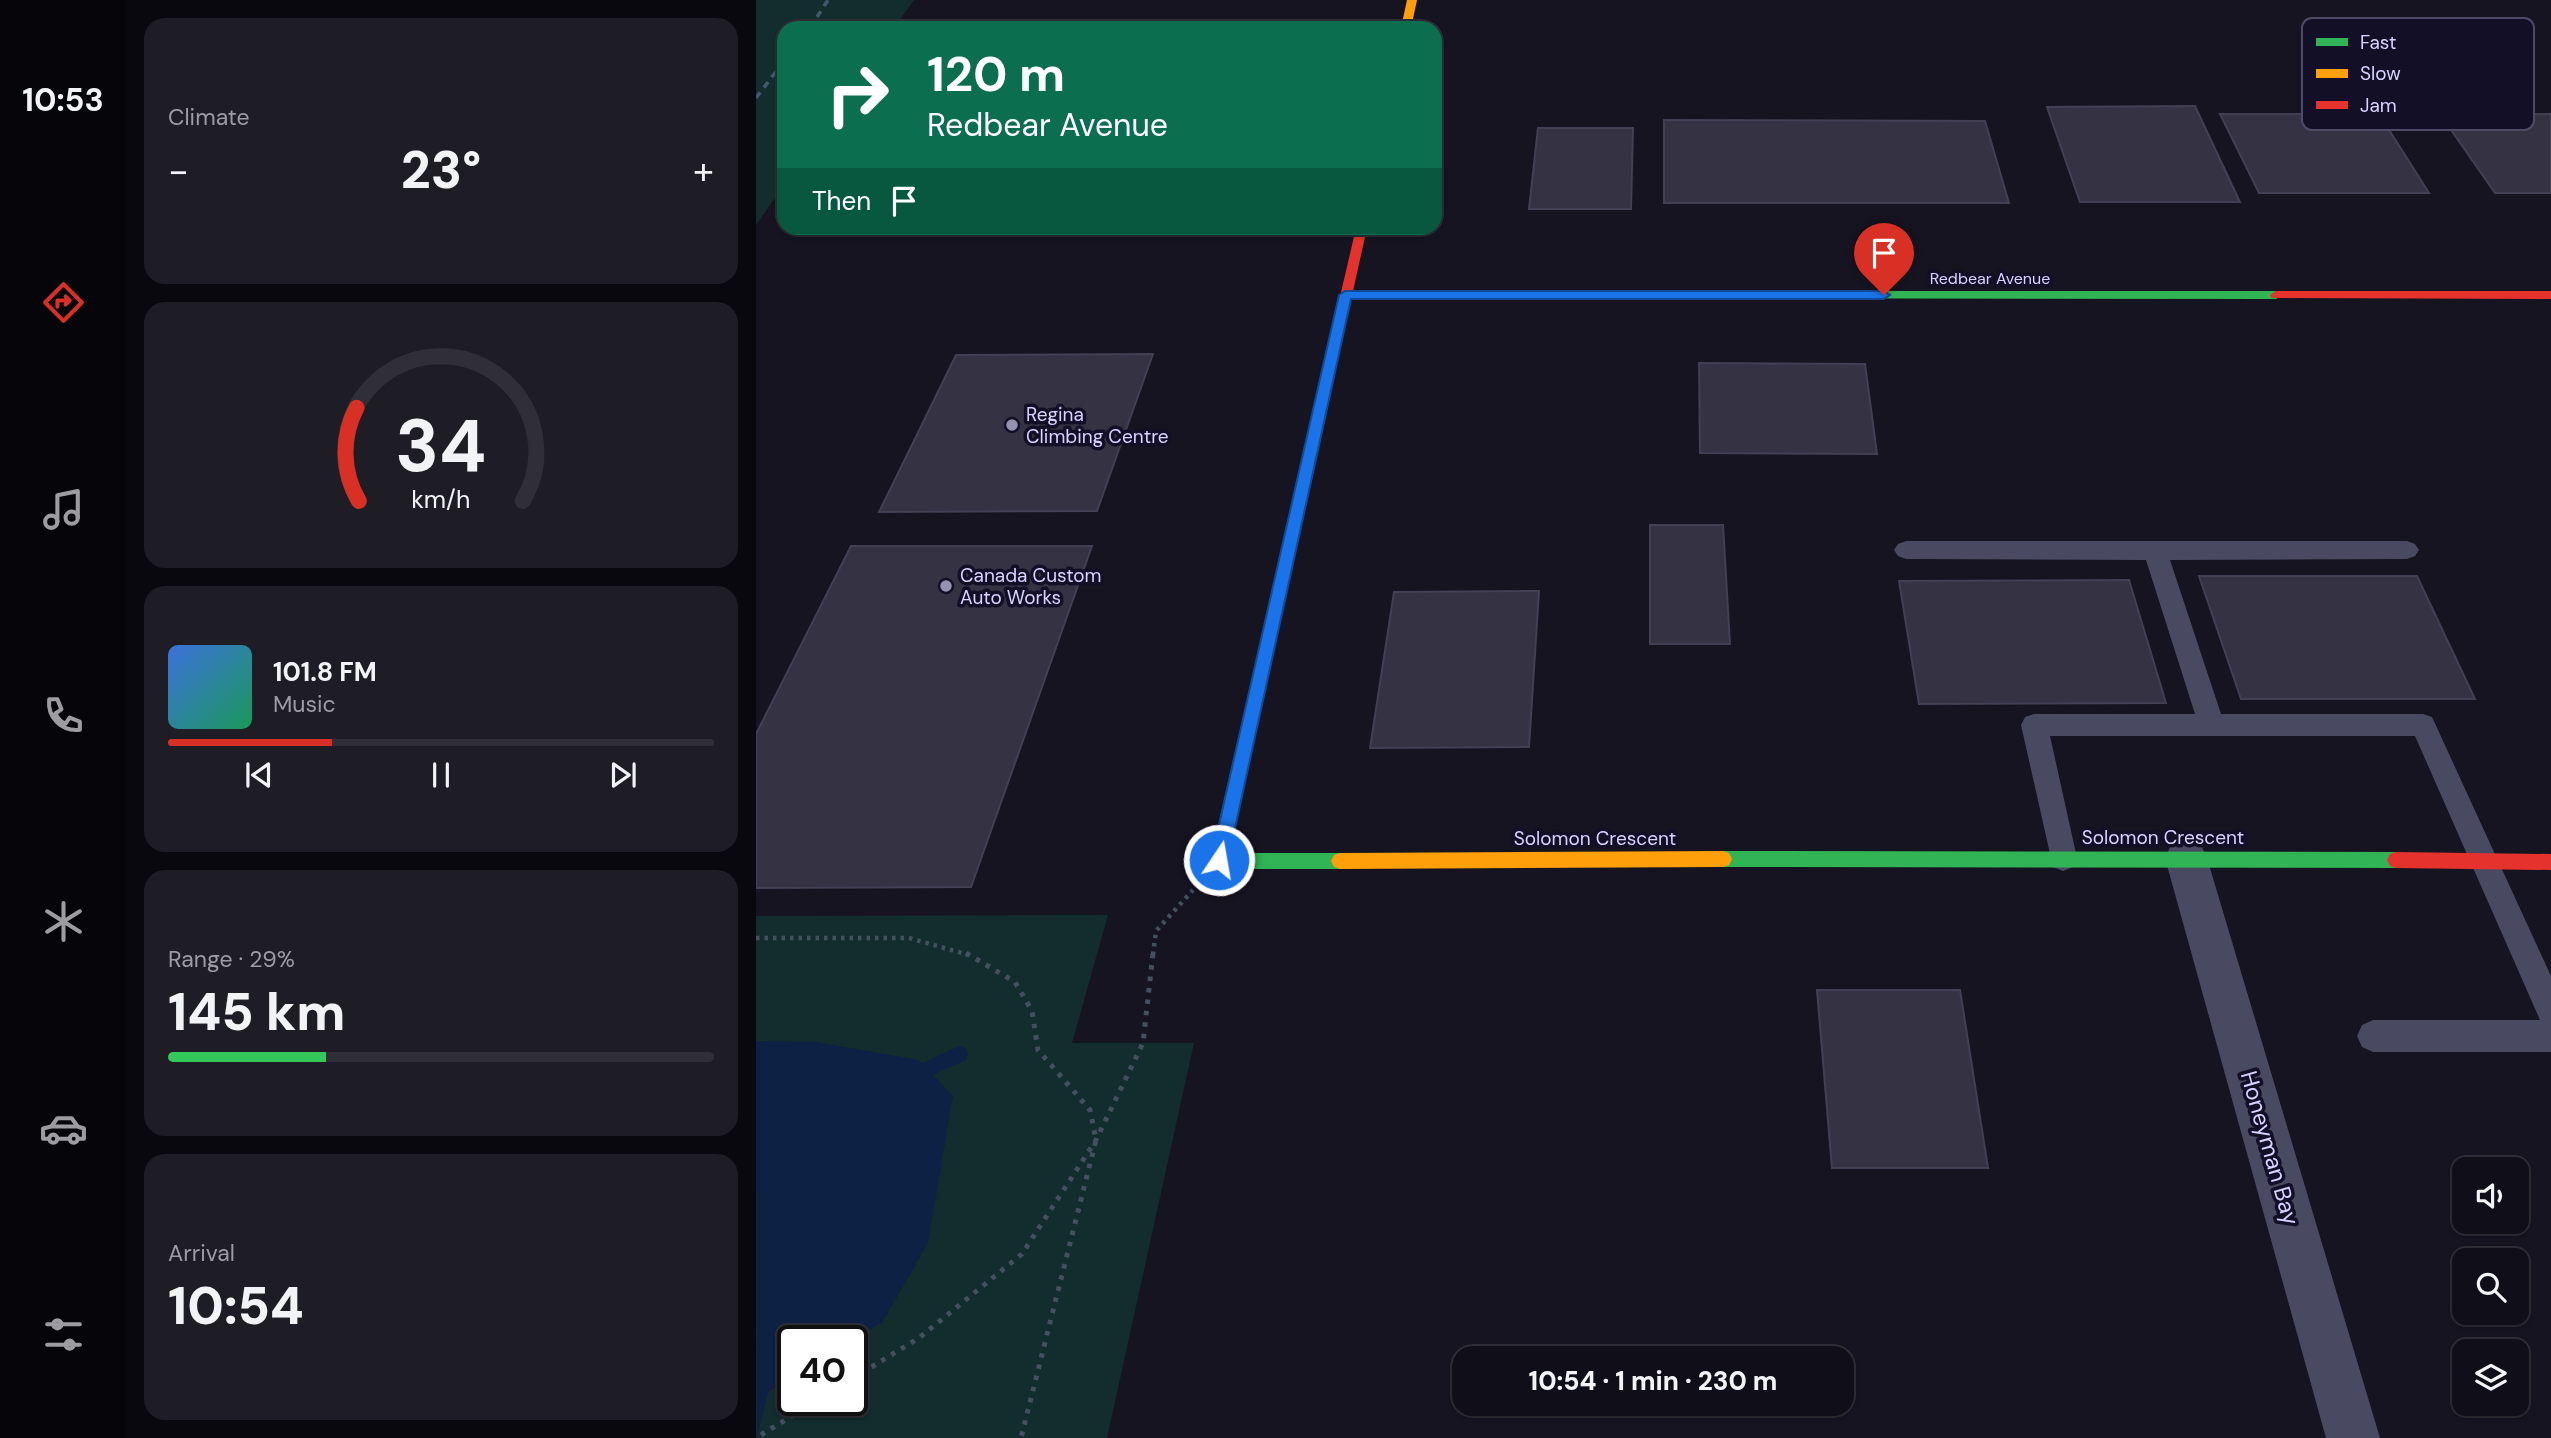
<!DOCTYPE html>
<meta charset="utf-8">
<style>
body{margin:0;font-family:"DM Sans",sans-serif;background:#1e1d26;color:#f1f3f6;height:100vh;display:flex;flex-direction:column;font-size:26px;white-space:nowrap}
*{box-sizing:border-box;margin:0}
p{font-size:23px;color:#9c9ca2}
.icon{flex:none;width:38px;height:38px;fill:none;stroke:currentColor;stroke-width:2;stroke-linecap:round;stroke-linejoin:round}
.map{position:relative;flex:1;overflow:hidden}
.drawer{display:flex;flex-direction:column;gap:18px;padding:18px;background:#09080e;width:630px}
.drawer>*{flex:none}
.top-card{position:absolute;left:21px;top:21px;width:665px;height:214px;border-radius:21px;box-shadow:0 2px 5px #0004,0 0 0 2px #302f38;background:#0b6e4f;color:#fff;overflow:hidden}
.tools{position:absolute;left:1696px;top:1157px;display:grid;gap:14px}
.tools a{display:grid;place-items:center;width:77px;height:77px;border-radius:14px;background:#100f19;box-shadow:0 2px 5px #0004,0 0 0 2px #302f38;font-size:35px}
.speed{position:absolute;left:21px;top:1325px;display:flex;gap:14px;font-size:35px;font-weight:700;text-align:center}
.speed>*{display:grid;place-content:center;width:91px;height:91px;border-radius:50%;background:#100f19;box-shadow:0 2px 5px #0004,0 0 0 2px #302f38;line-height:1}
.speed .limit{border:4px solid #111;border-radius:10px;background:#fff;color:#111}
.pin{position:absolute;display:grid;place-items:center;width:60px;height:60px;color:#fff;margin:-72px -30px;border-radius:50% 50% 50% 0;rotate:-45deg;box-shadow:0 0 7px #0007}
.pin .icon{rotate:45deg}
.me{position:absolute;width:77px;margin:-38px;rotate:12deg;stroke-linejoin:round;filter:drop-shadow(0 0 5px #0008)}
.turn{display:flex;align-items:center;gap:24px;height:147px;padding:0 35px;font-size:32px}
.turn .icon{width:91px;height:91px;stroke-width:2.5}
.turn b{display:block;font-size:49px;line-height:60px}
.then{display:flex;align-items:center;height:66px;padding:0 35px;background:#0003;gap:14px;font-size:26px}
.big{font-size:52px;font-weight:800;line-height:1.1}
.drawer .tile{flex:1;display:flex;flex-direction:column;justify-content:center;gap:10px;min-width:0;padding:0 24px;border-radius:21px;background:#1e1d26}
.drawer .dial{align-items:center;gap:0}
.dial svg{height:182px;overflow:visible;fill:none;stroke:#302f38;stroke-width:7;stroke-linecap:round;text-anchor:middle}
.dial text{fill:#f1f3f6;stroke:none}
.song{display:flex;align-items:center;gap:21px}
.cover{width:84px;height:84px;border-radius:10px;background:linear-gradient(135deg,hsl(220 70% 55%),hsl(150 70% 35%))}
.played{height:7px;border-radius:4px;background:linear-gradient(90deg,#d93025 30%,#302f38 30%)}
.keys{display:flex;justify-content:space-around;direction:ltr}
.heat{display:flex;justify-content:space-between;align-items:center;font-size:38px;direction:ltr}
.charge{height:10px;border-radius:5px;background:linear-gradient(90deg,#34c759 29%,#302f38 0)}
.trip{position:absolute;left:696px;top:1346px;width:402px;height:70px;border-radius:21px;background:#100f19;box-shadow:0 2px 5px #0004,0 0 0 2px #302f38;font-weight:800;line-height:70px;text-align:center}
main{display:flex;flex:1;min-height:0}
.dock{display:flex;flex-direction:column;width:126px;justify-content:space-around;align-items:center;background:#06060a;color:#9c9ca2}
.dock .icon{width:49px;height:49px}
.dock .active{color:#d93025}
.dock b{font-size:32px;color:#f1f3f6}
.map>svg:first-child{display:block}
.green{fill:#132c2d;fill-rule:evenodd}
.water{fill:#0d2144}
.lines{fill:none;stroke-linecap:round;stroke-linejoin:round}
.stream{fill:#0d2144;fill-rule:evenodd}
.building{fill:#343243;stroke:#433f54;stroke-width:2}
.path-far1{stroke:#44505f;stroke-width:4.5;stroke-dasharray:3.5 5;stroke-linecap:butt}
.path{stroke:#44505f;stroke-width:5;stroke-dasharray:4.5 7;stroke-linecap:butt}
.lane{fill:#4a4962;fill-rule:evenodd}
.street{fill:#4a4962;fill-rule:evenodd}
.fast{fill:#30b455;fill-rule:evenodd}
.slow{fill:#ff9f0a;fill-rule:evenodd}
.jam{fill:#e5322d;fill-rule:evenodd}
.rail{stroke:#43596b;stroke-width:3.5;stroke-dasharray:7 6;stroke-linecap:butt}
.route{fill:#1a73e8;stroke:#114b97;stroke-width:2}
.poi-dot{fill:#9591b1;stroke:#130f26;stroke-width:2.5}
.labels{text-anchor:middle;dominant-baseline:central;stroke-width:7;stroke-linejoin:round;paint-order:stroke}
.far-street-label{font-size:16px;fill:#d9d4ff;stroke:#130f26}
.poi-label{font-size:19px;fill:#d9d4ff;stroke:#130f26;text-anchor:start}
.street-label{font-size:19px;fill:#d9d4ff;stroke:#130f26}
.near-street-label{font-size:23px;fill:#d9d4ff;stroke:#130f26}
.key{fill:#130f26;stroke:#4e4a67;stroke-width:2}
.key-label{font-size:19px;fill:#d9d4ff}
</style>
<main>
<nav class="dock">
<b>10:53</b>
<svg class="icon active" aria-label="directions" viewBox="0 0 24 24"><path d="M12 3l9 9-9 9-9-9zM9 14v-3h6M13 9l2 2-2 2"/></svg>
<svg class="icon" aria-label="music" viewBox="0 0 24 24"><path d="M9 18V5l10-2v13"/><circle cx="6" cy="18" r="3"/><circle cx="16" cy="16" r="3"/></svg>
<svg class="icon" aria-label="phone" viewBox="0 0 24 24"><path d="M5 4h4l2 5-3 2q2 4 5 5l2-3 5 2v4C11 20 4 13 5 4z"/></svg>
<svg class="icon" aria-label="climate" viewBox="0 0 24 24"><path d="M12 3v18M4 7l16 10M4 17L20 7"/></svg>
<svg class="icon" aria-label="car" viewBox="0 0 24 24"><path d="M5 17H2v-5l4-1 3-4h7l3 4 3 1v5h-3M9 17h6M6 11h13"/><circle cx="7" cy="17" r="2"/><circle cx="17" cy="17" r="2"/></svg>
<svg class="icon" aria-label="filters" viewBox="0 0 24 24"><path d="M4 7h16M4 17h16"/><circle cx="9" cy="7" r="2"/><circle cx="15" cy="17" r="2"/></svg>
</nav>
<section class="drawer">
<div class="tile"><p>Climate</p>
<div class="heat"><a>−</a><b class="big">23°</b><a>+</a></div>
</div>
<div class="tile dial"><svg viewBox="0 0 100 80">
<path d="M14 69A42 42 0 1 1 86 69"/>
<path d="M14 69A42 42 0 0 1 13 28" stroke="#d93025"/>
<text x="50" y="56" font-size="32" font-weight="700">34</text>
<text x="50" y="72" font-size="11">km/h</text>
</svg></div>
<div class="tile">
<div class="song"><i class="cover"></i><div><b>101.8 FM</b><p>Music</p></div></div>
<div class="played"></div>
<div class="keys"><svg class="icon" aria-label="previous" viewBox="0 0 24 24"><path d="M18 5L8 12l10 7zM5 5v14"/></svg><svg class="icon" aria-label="pause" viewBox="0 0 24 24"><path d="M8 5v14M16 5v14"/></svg><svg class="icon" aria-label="next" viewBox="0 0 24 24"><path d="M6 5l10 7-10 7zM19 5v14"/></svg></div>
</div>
<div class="tile"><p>Range · 29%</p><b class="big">145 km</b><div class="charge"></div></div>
<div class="tile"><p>Arrival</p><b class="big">10:54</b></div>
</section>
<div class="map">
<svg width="1795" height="1438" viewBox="0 0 1795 1438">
<rect width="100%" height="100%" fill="#161421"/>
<g class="green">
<path d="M0 0H158L138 28H28V185L0 225Z"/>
<path d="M352 915 316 1043H438L351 1438H0V916ZM37 1340H96V1400H37Z"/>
</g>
<path class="water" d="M0 1041 60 1042 163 1060 197 1096 172 1243 126 1323 92 1340H37V1375L12 1392 1 1438Z"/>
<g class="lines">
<path class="stream" d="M204 1046 210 1048 212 1054 210 1060 155 1085 149 1083 147 1077 149 1071Z"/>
</g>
<g class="building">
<path d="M1439 106 1484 202H1324L1291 107Z"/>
<path d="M1464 114H1623L1673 193H1503Z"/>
<path d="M1684 114H1795V193H1739Z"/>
<path d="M908 120 1229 121 1253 203H908Z"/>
<path d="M782 128H877L875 209H773Z"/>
<path d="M397 354 341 511 123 512 200 355Z"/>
<path d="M943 363 1109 364 1121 454 944 453Z"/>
<path d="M894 525H967L974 644H894Z"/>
<path d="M95 546H336L215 887 0 888V734Z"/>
<path d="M1443 576H1661L1719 699H1485Z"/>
<path d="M1373 580 1410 703 1163 704 1143 581Z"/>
<path d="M783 591 773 747 614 748 638 592Z"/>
<path d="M1061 990H1204L1232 1168H1076Z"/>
</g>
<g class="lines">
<g class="path-far1">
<path d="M0 938H153L213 955"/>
<path d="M397 955 400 931 437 890"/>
</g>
<g class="path">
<path d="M210 953 259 982 276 1011 282 1050 334 1110 340 1140 265 1438"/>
<path d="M96 1379 163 1338 266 1254 340 1140 387 1043 397 953"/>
<path d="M5 1435 62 1400"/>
</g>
<path class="lane" d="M1150 541H1651L1659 544 1663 550 1659 556 1651 559 1414 560 1465 714H1667L1676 717 1795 976V1052H1617L1606 1047 1601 1036 1606 1025 1617 1020H1784L1659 736H1294L1321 858 1317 867 1307 871 1297 867 1265 725 1269 717 1278 714H1439L1390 560 1150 559 1142 556 1138 550 1142 544Z"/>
<path class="street" d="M1430 839 1445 845 1451 858 1624 1438H1570L1409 858 1415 845Z"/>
<g class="fast">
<path d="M801 291H1520L1526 295 1520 299 797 298V292Z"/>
<path d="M559 429 566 434 473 853H584L590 855 593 861 590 867 584 869H463L457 867 454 861 552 434Z"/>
<path d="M967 851 1640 852 1646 854 1649 860 1646 866 1640 868 967 867 961 865 958 859 961 853Z"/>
</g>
<g class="slow">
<path d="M651 0H661L655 28H645Z"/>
<path d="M967 851 973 853 976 859 973 865 967 867 584 869 578 867 575 861 578 855 584 853Z"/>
</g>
<g class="jam">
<path d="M600 228H611L597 291H801L807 295 801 299H595L566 434 564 437H554L552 434Z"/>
<path d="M1520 291H1795V299L1516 298 1514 295Z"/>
<path d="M1640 852 1795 854V870L1640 868 1634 866 1631 860 1634 854Z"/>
</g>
<g class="rail">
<path d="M54 28 72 0"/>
<path d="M0 98 28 61"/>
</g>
</g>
<path class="route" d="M589 291H1128L1134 295 1128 299H595L472 860 469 866 463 868 457 866 455 860 583 295Z"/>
<g class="poi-dot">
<circle cx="256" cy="425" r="7"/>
<circle cx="190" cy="586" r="7"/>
</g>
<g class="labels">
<g class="far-street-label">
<text x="1234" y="278">Redbear Avenue</text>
</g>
<g class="poi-label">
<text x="270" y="414">Regina<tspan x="270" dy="22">Climbing Centre</tspan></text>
<text x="204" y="575">Canada Custom<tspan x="204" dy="22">Auto Works</tspan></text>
</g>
<g class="street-label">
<text x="1407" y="837">Solomon Crescent</text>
<text x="839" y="838">Solomon Crescent</text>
</g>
<g class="near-street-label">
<text transform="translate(1514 1148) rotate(74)">Honeyman Bay</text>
</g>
</g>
<rect x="1546" y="18" width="232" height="112" rx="10" class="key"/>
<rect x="1560" y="38" width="32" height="8" fill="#30b455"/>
<rect x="1560" y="69" width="32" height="9" fill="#ff9f0a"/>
<rect x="1560" y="101" width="32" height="8" fill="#e5322d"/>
<g class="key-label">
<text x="1604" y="49">Fast</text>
<text x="1604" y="80">Slow</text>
<text x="1604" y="112">Jam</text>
</g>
</svg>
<div class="tools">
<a><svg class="icon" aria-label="sound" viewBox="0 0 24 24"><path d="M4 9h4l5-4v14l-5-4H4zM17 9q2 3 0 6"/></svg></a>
<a><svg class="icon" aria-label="search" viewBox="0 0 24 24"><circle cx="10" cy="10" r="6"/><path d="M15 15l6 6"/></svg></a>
<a><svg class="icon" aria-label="layers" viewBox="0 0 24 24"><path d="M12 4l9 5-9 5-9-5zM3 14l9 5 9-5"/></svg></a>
</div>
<div class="speed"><div class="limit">40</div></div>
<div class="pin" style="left:1128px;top:295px;background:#d93025"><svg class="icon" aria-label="arrive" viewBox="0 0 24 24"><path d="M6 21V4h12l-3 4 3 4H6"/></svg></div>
<svg class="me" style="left:463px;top:860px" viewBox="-20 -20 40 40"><circle r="17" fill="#1a73e8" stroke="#fff" stroke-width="3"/><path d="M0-11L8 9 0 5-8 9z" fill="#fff"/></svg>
<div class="trip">10:54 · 1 min · 230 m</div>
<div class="top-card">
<div class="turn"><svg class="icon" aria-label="right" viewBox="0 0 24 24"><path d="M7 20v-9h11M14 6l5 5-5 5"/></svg><div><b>120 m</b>Redbear Avenue</div></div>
<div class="then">Then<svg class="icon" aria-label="arrive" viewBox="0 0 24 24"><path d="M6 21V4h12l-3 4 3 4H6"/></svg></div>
</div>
</div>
</main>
